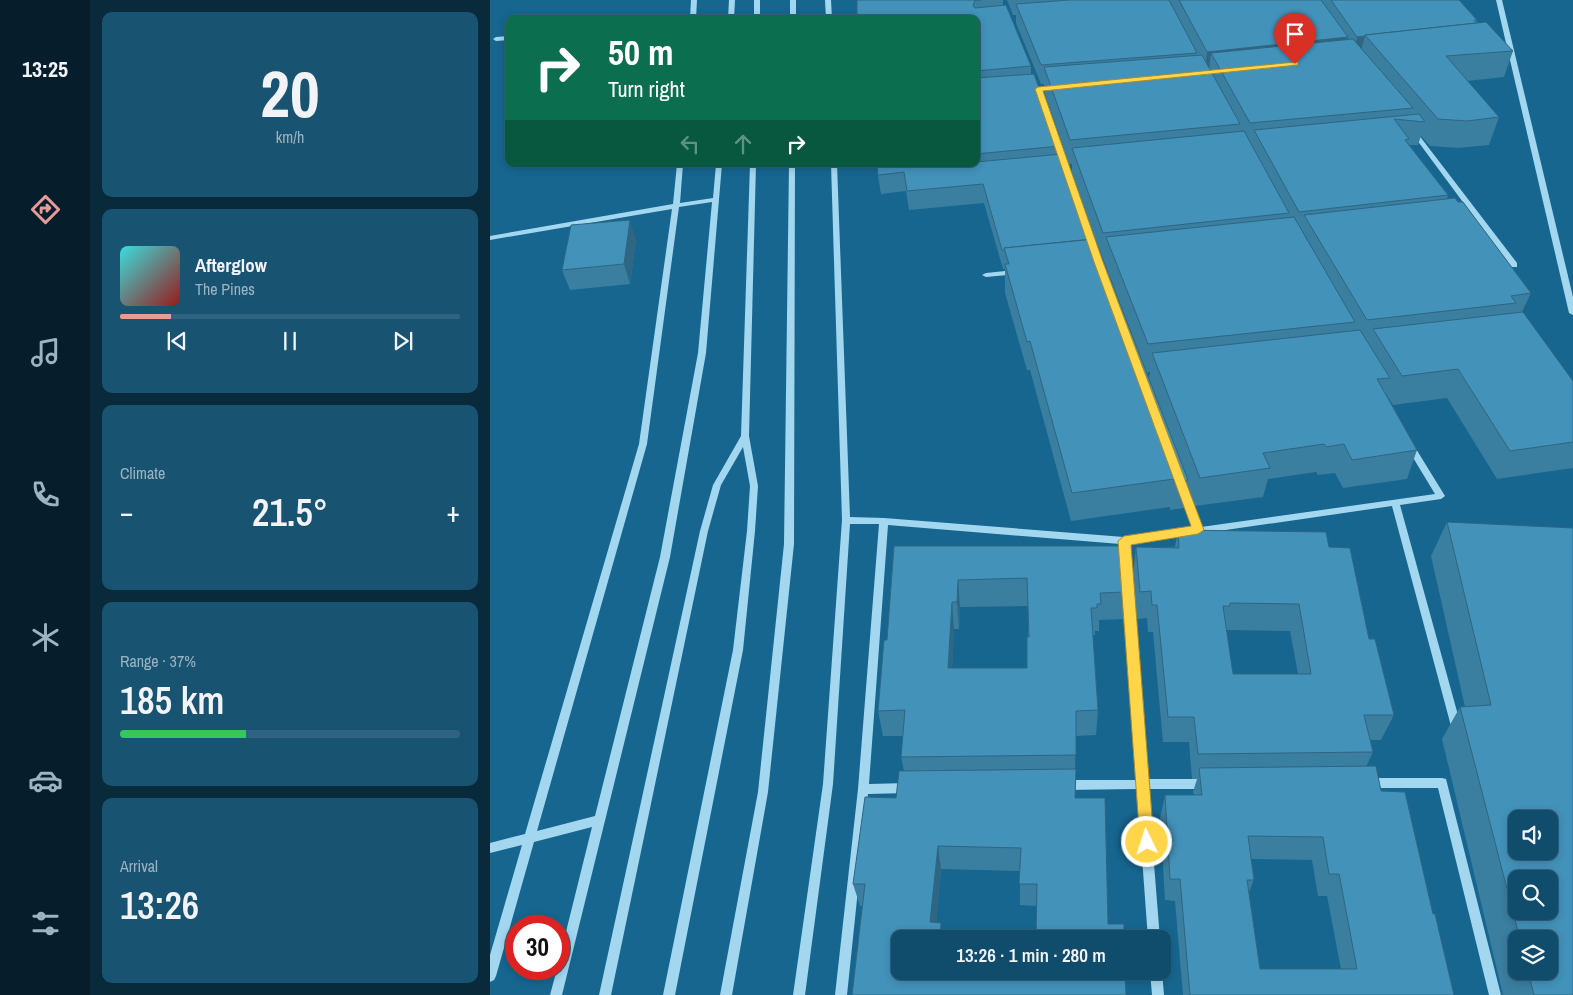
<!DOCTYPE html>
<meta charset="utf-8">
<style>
body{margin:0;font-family:"Archivo Narrow",sans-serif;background:#195372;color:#f1f3f6;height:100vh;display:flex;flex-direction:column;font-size:19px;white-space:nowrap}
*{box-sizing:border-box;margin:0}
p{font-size:16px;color:#9cb4c2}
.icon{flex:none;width:28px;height:28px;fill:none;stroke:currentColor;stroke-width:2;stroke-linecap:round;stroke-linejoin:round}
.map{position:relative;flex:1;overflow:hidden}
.panel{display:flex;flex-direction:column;gap:12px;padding:12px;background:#092a3b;width:400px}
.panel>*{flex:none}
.hud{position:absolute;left:15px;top:15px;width:475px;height:152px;border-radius:10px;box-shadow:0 2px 8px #0003,0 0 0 1px #30637f;background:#0b6e4f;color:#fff;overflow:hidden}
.tools{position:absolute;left:1018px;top:810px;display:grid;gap:10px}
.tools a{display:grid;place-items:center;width:50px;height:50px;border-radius:10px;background:#104c6c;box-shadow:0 2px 8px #0003,0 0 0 1px #30637f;font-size:25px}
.speed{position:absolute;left:15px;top:915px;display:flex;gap:10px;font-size:25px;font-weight:700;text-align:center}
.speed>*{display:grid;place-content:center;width:65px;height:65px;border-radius:50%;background:#104c6c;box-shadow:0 2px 8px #0003,0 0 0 1px #30637f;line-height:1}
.speed .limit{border:8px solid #d22;background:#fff;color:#111}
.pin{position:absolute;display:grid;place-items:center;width:42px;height:42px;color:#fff;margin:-51px -21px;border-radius:50% 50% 50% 0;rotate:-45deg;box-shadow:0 0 5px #0007}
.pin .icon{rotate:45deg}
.me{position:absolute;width:55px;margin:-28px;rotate:356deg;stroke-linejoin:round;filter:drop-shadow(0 0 4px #0008)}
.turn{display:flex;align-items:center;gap:18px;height:105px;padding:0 20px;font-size:22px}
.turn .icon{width:65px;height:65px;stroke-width:2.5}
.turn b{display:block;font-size:35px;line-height:42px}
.lanes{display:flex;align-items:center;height:48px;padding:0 20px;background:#0003;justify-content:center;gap:25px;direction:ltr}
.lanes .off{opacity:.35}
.big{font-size:38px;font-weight:600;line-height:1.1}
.panel .tile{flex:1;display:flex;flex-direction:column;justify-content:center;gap:8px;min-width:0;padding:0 18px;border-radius:10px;background:#195372}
.panel .dial{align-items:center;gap:0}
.dial b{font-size:65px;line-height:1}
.song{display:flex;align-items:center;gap:15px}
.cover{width:60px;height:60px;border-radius:8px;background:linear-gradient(135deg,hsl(180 70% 55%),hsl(0 70% 35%))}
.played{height:5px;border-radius:2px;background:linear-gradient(90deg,#e69b98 15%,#30637f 15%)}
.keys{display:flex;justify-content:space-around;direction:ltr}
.heat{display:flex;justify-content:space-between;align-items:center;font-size:28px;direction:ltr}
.charge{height:8px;border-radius:4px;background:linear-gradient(90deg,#34c759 37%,#30637f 0)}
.trip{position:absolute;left:401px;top:930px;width:280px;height:50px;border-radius:10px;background:#104c6c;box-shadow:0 2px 8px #0003,0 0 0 1px #30637f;font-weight:600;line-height:50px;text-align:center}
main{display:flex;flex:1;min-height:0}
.menu{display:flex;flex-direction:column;width:90px;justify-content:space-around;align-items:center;background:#061e2b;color:#9cb4c2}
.menu .icon{width:35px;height:35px}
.menu .selected{color:#e69b98}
.menu b{font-size:22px;color:#f1f3f6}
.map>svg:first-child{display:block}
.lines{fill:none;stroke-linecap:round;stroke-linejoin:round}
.minor{fill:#a3d7f0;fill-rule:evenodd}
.wall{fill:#3a7ea0;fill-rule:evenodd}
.shaded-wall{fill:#2f6682}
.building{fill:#4392ba;stroke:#2f6682;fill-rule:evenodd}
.route{fill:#ffd54a;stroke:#a68a30}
</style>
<main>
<nav class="menu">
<b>13:25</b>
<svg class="icon selected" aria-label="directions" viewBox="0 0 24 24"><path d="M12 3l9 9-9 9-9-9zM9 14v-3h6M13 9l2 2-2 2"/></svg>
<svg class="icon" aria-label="music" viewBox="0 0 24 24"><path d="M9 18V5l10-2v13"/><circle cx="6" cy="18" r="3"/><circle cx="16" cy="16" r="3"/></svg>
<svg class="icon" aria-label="phone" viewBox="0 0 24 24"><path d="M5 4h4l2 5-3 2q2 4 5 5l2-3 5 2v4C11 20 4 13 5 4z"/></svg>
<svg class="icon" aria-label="climate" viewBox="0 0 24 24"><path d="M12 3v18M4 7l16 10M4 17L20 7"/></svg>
<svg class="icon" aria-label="car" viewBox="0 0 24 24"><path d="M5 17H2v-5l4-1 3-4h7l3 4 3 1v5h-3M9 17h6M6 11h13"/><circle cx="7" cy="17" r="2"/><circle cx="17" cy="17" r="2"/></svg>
<svg class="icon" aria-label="filters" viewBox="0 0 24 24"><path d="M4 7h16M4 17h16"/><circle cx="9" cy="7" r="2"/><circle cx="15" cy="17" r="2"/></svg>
</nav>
<section class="panel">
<div class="tile dial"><b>20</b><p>km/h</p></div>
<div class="tile">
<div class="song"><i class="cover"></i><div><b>Afterglow</b><p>The Pines</p></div></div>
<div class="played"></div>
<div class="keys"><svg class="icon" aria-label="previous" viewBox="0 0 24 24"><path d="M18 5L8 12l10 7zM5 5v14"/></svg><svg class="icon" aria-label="pause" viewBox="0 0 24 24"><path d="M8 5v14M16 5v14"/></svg><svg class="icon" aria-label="next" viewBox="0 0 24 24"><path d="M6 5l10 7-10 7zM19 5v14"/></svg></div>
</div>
<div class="tile"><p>Climate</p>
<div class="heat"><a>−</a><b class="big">21.5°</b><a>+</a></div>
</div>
<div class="tile"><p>Range · 37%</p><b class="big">185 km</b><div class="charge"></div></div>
<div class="tile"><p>Arrival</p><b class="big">13:26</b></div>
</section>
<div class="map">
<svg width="1083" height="995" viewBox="0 0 1083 995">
<rect width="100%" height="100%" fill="#166690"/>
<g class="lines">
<g class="minor">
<path d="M201 0H207L206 19H200Z"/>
<path d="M239 0H245L244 19H238Z"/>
<rect x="264" y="0" width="6" height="19"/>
<rect x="300" y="0" width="6" height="19"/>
<path d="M335 0H341L342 19H336Z"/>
<path d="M1006 0H1012L1083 297V315L1079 313Z"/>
<path d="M19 36V40L6 41 3 39 6 37Z"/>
<path d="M921 130H925L1027 263V267H1021L921 132Z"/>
<path d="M187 164H193L190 203 223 198 226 164H232L216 353 180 557 72 995H60L67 969H69V960L102 827 44 842 6 976 4 980 0 982V955L32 845 0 853V843L35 834 149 444 182 209 0 240V236L183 204ZM222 202 208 353 170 557 105 816 47 831 157 444 189 207Z"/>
<path d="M260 164H266L259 436 268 486 265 531 253 650 185 995H173L243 650 257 531 260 486 253 447 231 485 218 531 121 995H109L210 531 223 485 251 436Z"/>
<path d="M299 164H305L304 544 278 792 242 995H230L268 792 294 544Z"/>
<path d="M341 164H347L360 517 394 518 634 537 703 528 688 485 692 482 696 485 711 527 945 494 916 446 917 444H923L955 496 951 499 910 505 971 726 970 729 966 731 962 729 961 726 902 506 639 544 657 779H716L720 780 721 784 720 788 716 789H658L670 939H658L647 789 574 790 570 789 569 785 570 781 574 780H647L630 544 398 525 379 784 418 783 422 784 423 788 422 792 418 793 378 794 357 995H345L368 789 389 524H360L343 784 315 995H303L333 784 352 520Z"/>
<path d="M525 270H528V274L496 277 492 275 496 273Z"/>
<path d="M879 778H952L956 779 1011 995H999L948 788H879L875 787 874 783 875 779Z"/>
<path d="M660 971H672L674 995H662Z"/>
</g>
</g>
<g class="wall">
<path d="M367 0H513V6L541 66V74L570 146V154L602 239H605L582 172V164H579L554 91V84H551L526 23V15H523L517 0H969L987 20V23L1023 51 1014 77 977 81 1009 117 999 145 968 148 940 146 931 136 928 145H919L958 195 957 199 1041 293 1032 312 1083 381V468L1007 479 957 398 903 405 895 392 927 450 917 479 853 488 845 473 828 475 826 472 778 479 773 497 705 506 697 485 694 508 680 510V507L581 521 540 370H537L515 293V269H513L494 203 419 210 416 191 391 194 386 164H486V19ZM660 372 659 378 657 373Z"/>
<path d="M146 240 140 284 80 290 72 270Z"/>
<path d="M957 522 1083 995H1013L952 739 970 707H975L941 556ZM1026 939H1059V971H1026Z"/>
<path d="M688 530 839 547 879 639 904 715 891 740H880L883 752 876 767 891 791 943 914 964 995H693L685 901 675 900 670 818 675 795H704L703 792 707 779H702L699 742H673L663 632H658L657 618 647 619 643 574 646 547H685ZM736 630 800 631 808 674H743ZM761 859 822 860 828 896H837L851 969H770L759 892 764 880Z"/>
<path d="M404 546 636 592 634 619 609 620V631H605V635H603L608 710 606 735 586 736 585 769V798L618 924 634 939 546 906 530 905V871L451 869 446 923 453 978 636 995H362L372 906H370L363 884 406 798 414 771 411 757 413 736H393L388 711 397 640ZM538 606V637L537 668H462L464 629H469L470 607Z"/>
</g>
<g class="shaded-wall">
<path d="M875 36 870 54 863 55 867 37Z"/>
<path d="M858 37 854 55 721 53 719 70H715L717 52Z"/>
<path d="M140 220 146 240 140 284 134 264Z"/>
<path d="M468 580 470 607 469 629 467 602Z"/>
<path d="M462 602 464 629 461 694 458 668Z"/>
<path d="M448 846 451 869 445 939 440 922Z"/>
<path d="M451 923 454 939H450Z"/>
<path d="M448 971H453L451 995 448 977Z"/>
</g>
<g class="building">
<path d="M367 0H491H485L483 6 485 8 516 5 541 66 486 71V19H367Z"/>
<path d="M579 0H679L707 53 551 65 526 4Z"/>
<path d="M689 0H831L858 37 717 52Z"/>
<path d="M841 0H969L987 20H984L987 23 875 35V36L867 37Z"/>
<path d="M996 22 1023 51 956 56 1009 117 977 121 948 119 875 35Z"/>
<path d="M863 39 923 108 760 123 721 53Z"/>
<path d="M712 55 750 124 580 140 554 67Z"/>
<path d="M544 74 570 146 486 154V78Z"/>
<path d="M929 114 935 122 904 119 919 139 915 140 958 195 809 212 764 130Z"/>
<path d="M754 131 799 213 613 233 582 148Z"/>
<path d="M572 154 602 239 514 248 515 250H512L493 184 417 191 414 172 388 175 387 164H486V162Z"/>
<path d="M965 198 968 202H973L1041 293 1021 296 1026 303 877 320 814 215Z"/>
<path d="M804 217 865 322 658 344 616 237Z"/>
<path d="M140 220 134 264 72 270 81 225Z"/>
<path d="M605 239 698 480 684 482V479L582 493 540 341 537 342 515 264H519L514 248Z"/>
<path d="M1033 312 1083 381V442L1020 451 968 369 912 376 883 329Z"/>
<path d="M870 330 900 378 887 379 927 450 862 460 854 444 836 447 834 444 773 453 780 468 710 478 662 353Z"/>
<path d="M957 522 1083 528V995H1044L1038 971H1059V939H1030L970 707 1001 705ZM1026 819H1059V851H1026ZM1026 879H1059V911H1026Z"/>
<path d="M688 530 836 532 839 547 860 548 879 639H885L904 715H874L883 752 708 754 704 717H678L667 605H662L661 591 650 592 646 547 689 548ZM740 603 809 604 821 674H743L733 606H740Z"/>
<path d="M404 546H633L636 592 610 593 611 604H607V608H601L608 710 586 711V755L411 757 415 710 388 711 394 640H397ZM537 578 539 637H537V668H458L462 602H467L468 580Z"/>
<path d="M886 766 891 791 915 792 943 914H945L964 995H700L690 879H680L675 795H712L709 768ZM758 836 833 837 839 874H849L867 969H770L757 880H764Z"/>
<path d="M586 769 585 798H615L618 924H634V939H546L547 884H529L531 848 448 846 440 922 451 923 450 939H410V971H448V977L546 979V971H635L636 995H362L375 884H363L375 797 406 798 409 771Z"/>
</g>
<path class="route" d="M805 62H808V65L553 91 613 262 714 530 708 534 641 545 664 842 662 847 657 849 652 847 650 842 628 541 634 536 701 526 604 262 545 89 548 87Z"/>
</svg>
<div class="tools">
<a><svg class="icon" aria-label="sound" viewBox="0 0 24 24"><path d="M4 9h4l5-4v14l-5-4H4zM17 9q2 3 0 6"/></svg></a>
<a><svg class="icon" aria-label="search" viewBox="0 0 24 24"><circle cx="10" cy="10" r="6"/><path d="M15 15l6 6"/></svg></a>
<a><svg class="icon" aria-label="layers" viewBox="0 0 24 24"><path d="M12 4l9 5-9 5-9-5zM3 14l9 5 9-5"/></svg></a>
</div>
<div class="speed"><div class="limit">30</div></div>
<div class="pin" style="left:805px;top:64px;background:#d93025"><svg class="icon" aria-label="arrive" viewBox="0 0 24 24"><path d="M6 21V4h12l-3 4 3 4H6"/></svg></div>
<svg class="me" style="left:657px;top:842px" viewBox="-20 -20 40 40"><circle r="17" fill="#ffd54a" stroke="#fff" stroke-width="3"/><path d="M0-11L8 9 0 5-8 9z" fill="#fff"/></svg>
<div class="trip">13:26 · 1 min · 280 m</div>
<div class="hud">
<div class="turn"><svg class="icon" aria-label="right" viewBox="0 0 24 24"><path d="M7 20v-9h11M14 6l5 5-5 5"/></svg><div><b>50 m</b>Turn right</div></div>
<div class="lanes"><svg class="icon off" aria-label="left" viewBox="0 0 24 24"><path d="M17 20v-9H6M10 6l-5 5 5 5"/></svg><svg class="icon off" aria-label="ahead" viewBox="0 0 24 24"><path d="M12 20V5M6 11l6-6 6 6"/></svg><svg class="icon" aria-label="right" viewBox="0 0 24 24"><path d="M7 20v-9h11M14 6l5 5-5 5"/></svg></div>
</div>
</div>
</main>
